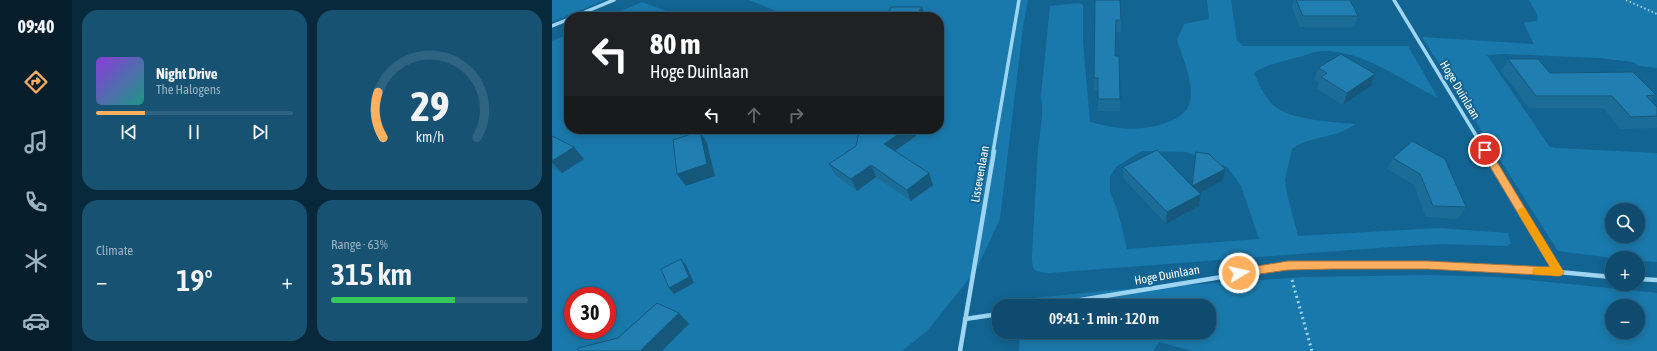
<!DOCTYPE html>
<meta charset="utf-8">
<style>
body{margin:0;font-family:"Asap Condensed",sans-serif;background:#175273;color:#f1f3f6;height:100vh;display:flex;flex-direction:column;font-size:15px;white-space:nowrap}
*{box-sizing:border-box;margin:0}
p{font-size:13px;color:#9bb3c2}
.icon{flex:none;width:22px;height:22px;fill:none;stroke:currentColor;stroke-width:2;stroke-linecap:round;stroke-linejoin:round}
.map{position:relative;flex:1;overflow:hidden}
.sheet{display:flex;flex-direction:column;gap:10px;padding:10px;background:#08293c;width:480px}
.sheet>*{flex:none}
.guide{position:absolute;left:12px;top:12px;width:380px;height:122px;border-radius:16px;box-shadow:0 2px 10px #0003,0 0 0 1px #2e6381;background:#202124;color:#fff;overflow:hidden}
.fabs{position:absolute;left:1053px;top:203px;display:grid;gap:8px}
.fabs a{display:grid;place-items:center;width:40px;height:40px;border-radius:50%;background:#0e4b6e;box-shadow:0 2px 10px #0003,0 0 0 1px #2e6381;font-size:20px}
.speed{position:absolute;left:12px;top:287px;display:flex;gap:8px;font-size:20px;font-weight:700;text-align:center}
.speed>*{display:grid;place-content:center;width:52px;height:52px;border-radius:50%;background:#0e4b6e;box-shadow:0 2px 10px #0003,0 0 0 1px #2e6381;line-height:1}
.speed .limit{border:6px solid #d22;background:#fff;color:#111}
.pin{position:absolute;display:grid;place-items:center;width:34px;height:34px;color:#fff;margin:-17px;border:2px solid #fff;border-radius:50%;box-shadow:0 1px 4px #0007}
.me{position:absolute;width:44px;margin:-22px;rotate:81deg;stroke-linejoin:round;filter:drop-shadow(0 0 3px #0008)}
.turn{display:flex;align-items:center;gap:14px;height:84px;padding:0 20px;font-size:18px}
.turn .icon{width:52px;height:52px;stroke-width:2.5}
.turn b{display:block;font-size:28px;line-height:34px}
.lanes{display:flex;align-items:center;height:38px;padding:0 20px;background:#0003;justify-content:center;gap:20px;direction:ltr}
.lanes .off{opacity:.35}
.big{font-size:30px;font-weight:600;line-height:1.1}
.sheet .tile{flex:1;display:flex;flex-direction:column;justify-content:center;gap:6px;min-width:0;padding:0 14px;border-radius:16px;background:#175273}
.sheet .dial{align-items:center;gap:0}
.dial svg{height:104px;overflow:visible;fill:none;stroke:#2e6381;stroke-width:7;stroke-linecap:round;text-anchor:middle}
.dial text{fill:#f1f3f6;stroke:none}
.song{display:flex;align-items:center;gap:12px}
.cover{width:48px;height:48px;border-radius:6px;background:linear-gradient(135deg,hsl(270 70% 55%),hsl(170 70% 35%))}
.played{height:4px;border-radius:2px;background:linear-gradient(90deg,#ffb05f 25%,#2e6381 25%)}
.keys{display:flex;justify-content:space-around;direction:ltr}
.heat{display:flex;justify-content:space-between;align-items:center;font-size:22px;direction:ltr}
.charge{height:6px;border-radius:3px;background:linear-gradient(90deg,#34c759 63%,#2e6381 0)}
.sheet .tiles{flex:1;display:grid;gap:10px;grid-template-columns:repeat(2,1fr)}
.trip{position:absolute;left:440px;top:299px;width:224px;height:40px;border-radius:16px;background:#0e4b6e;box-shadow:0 2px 10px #0003,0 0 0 1px #2e6381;font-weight:600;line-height:40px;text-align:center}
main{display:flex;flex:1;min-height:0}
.tab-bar{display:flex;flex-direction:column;width:72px;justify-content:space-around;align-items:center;background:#061e2c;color:#9bb3c2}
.tab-bar .icon{width:28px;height:28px}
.tab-bar .selected{color:#ffb05f}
.tab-bar b{font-size:18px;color:#f1f3f6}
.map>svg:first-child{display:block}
.green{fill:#1a79ac;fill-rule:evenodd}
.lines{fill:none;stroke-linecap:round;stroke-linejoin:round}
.path-far1{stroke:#9ed5f2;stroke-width:2;stroke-dasharray:1.5 2.5;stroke-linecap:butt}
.path{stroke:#9ed5f2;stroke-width:3;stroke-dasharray:2 3.5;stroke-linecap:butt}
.street-far1{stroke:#9ed5f2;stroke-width:3.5}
.street{stroke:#9ed5f2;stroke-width:4.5}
.wall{fill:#1c6c98}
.shaded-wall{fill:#16587c}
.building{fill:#207eb1;stroke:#16587c}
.route{fill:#ffb05f;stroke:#a6723e}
.slow{fill:#f59e0b}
.labels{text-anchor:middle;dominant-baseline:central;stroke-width:4;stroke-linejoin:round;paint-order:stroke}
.street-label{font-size:12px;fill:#fff;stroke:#126492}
</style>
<main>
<nav class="tab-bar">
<b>09:40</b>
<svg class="icon selected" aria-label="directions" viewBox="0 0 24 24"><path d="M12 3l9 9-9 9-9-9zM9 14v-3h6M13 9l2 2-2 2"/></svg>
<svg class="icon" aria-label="music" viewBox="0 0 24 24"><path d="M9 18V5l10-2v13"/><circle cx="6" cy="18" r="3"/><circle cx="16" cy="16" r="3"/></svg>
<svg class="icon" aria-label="phone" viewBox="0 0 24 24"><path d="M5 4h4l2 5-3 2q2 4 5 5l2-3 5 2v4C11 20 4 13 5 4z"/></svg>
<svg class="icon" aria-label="climate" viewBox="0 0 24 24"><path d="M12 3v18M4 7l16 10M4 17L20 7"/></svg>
<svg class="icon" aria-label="car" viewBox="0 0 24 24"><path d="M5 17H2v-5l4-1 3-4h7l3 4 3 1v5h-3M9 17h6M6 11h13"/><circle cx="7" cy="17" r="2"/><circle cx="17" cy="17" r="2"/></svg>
</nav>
<section class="sheet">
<div class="tiles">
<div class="tile">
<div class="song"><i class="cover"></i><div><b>Night Drive</b><p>The Halogens</p></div></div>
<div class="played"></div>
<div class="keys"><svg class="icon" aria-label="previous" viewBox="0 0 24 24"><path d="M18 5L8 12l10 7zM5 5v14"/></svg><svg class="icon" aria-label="pause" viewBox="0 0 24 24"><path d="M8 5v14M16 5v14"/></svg><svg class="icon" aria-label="next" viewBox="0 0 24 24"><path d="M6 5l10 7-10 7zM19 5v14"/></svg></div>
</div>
<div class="tile dial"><svg viewBox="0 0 100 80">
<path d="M14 69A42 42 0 1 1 86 69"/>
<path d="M14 69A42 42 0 0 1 10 34" stroke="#ffb05f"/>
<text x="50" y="56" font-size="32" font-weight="700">29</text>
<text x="50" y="72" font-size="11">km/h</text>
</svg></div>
<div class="tile"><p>Climate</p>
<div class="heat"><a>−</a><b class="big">19°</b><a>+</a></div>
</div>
<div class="tile"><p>Range · 63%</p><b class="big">315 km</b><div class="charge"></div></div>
</div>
</section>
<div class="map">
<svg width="1105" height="351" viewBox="0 0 1105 351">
<rect width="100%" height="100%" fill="#126492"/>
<g class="green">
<path d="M0 0H53L0 22Z"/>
<path d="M197 0H476L471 27 448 219 424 270 375 331 350 351H0V41L17 34V129H387V17H222L227 12ZM21 296H55V330H21Z"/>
<path d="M655 0H679L685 41 691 46H856L886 98C849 80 813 51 771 51 762 51 755 55 747 57 732 61 715 64 702 73 707 85 712 96 721 105 737 120 781 122 803 124 785 139 758 135 740 149L733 179 735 194 746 236 886 228 956 233 959 243 955 246 890 244 825 248 497 273C480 272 480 270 480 254 482 219 484 184 486 149 488 130 492 114 489 95L498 6 527 3 531 5V43L538 122C548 124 558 127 568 128 587 131 633 125 638 102 642 82 631 59 625 40L632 24 657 19ZM590 151 634 152 675 167 689 186 707 239 575 249 566 212 558 192V177L564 167Z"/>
<path d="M977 0H1105V68L1087 66 1081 62 1047 58 952 54 935 55 997 146 1003 148 1105 153V262L1086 261V258H1060L1006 251 870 37 982 44 972 24 973 22 985 21 986 16ZM1060 210H1086V236H1060Z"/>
<path d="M90 2 130 17H56Z"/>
<path d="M878 275 947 277 1105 293V351H640L607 342 601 351H467L468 332H657V306H472L473 301 481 298 561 290 752 277ZM1060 306H1086V332H1060Z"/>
</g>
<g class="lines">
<path class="path-far1" d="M1074 0 1105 14"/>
<path class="path" d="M740 280 760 351"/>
<g class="street-far1">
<path d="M842 0 934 152"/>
<path d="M21 17 62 0"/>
<path d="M0 26 17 19"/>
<path d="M441 152 467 0"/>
</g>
<g class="street">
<path d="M934 151 1007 272"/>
<path d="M1086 279 1105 280"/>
<path d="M492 306 737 266 875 265 1007 272 1060 277"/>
<path d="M413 319 447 314"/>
<path d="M408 351 442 151"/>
</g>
</g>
<g class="wall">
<path d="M543 0 569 20V32H564L563 56 568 99V111H546V90H542Z"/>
<path d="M742 0H798L806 16 802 27H748L740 7Z"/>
<path d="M956 59 998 73 1104 95 1099 101 1105 107V127L1104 128 1069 129 1051 108H977L949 71Z"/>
<path d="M766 68 823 74 819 86 791 105 765 89 767 83 762 79Z"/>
<path d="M313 129H362L364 136 343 151 377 173 381 185 359 201 324 177 305 191 283 175 277 164 304 146Z"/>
<path d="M0 136 22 147 32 159 10 173 0 167Z"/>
<path d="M860 141 914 207 906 219 874 217 862 185 835 169 841 158Z"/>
<path d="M571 167 640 185 671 180 647 193 649 194 647 206 614 224 571 178Z"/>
</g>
<g class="shaded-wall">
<path d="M370 7 373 17H363Z"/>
<path d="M823 74 819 86 791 105 795 93Z"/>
<path d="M354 129H362L364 136 336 156 332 144Z"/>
<path d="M148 131 155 143 163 176 134 186 125 174Z"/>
<path d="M22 147 32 159 10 173 0 162V161Z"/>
<path d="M319 165 324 177 305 191 299 179Z"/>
<path d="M673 169 671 180 639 198 640 186Z"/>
<path d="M377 173 381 185 359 201 355 190Z"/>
<path d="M649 194 647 206 614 224 615 212Z"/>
<path d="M129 259 134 265 142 283 122 294 117 288Z"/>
<path d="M127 313 137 324 110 351H89L90 349Z"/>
</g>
<g class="building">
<path d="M543 0H568L569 20H564L563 56H567L568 99H546V78H542Z"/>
<path d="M744 0H798L806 16H751Z"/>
<path d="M339 7H370L363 17H335Z"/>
<path d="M789 54 823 74 795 93 769 77 775 73 766 68Z"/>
<path d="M956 59H986L998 73 1081 72 1104 95 1094 96 1105 107V116L1079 117 1060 96H984Z"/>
<path d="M313 129H354L332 144 377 173 355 190 319 165 299 179 277 164 304 146 307 133Z"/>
<path d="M148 131 155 164 125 174 121 140Z"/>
<path d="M0 136 22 147 0 161Z"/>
<path d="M860 141 893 159 914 207 881 206 868 174 841 158Z"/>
<path d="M605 150 640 186 644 152 657 154 673 169 640 186 649 194 615 212 571 167Z"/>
<path d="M129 259 137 277 117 288 109 269Z"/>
<path d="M105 303 127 313 90 349 89 351H26V348L66 338Z"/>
</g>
<path class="route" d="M933 146 936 147 1010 269 1012 272 1010 275 1007 276 875 269H781L736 270 687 277 683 276 682 273 687 269 736 261H875L998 267 928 150Z"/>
<path class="slow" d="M970 207 973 209 1010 269 1012 272 1010 275 1007 276 981 274 980 271 981 268 998 267 965 211Z"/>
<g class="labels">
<g class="street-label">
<text transform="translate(908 90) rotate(59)">Hoge Duinlaan</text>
<text transform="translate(428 174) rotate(-80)">Lissevenlaan</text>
<text transform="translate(615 275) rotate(-10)">Hoge Duinlaan</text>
</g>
</g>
</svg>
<div class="fabs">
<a><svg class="icon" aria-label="search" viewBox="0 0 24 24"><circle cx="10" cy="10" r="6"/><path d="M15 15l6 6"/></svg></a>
<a>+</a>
<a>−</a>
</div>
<div class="speed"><div class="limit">30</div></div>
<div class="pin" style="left:933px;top:150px;background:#d93025"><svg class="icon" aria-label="arrive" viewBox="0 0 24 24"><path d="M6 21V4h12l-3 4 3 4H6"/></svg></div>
<svg class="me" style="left:687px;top:273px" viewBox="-20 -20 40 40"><circle r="17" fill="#ffb05f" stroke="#fff" stroke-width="3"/><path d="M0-11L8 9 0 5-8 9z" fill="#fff"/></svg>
<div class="trip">09:41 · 1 min · 120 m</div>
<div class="guide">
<div class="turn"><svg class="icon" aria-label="left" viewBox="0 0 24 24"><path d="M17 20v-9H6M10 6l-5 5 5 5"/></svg><div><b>80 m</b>Hoge Duinlaan</div></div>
<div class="lanes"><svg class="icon" aria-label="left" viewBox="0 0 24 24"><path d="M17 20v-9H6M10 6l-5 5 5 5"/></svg><svg class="icon off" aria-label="ahead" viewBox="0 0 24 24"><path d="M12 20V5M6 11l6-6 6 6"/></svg><svg class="icon off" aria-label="right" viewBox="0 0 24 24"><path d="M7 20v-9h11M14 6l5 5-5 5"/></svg></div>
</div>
</div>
</main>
